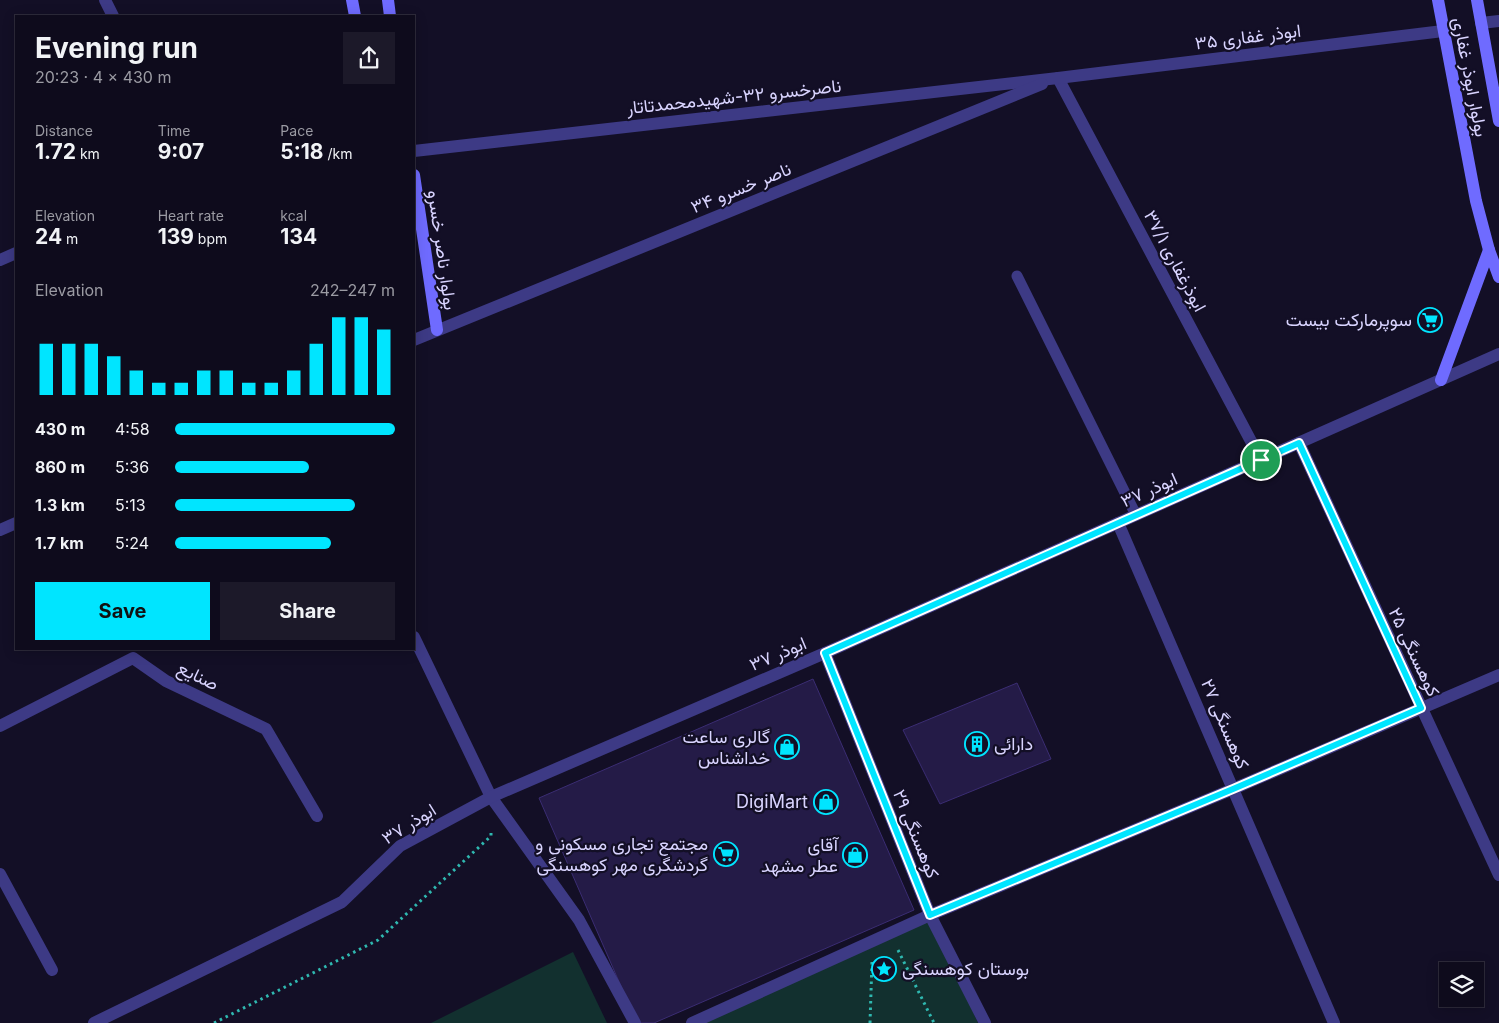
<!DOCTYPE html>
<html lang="en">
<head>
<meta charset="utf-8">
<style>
  :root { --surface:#0e0b1c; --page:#1c1929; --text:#f1f3f6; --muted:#9b9ba3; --line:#2e2b3b; --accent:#00e5ff }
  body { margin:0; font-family:Inter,Vazirmatn,sans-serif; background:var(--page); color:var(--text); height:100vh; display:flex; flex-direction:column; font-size:19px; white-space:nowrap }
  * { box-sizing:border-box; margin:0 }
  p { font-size:16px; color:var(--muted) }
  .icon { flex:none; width:28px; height:28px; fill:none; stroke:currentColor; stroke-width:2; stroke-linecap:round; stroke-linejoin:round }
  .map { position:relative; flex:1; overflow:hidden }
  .side { position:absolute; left:15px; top:15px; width:400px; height:635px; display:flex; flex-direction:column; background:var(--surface); border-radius:0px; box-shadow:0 2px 12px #0003,0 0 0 1px var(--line) }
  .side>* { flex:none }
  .tools { position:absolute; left:1439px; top:962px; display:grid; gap:10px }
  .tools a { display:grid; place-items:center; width:45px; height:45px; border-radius:0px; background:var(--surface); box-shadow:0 2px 12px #0003,0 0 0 1px var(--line); font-size:25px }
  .pin { position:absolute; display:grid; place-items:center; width:42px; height:42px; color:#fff; margin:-21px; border:2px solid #fff; border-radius:50%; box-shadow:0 1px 5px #0007 }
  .round { display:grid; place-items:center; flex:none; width:52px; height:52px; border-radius:0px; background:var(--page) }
  .headline { display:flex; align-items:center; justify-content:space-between; height:85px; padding:0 20px }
  h1 { font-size:28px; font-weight:700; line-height:38px }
  .stats { display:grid; grid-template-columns:repeat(3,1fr); gap:8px; height:85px; padding:5px 20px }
  .stats div { display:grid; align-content:center }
  .stats b { font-size:21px; font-weight:700 }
  .stats small { font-size:14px; font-weight:400 }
  .stats p { font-size:14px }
  .chart { height:140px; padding:10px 20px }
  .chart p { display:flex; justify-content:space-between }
  .chart svg { width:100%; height:90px; margin-top:5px; stroke:var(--accent); stroke-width:6 }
  .action { display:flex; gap:10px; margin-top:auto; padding:10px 20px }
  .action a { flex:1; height:58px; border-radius:0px; background:var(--accent); color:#111; font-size:20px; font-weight:700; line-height:58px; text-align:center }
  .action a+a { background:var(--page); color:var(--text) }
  ul { padding:0 20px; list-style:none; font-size:16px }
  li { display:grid; grid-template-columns:80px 60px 1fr; align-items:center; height:38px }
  li i { height:12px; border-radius:6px; background:var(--accent) }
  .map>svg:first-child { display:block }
  .green { fill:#12302f }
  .building { fill:#241b47; stroke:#3b2d73 }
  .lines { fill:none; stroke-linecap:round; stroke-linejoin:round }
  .path { stroke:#2fb8b0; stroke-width:3; stroke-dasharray:2.5 4; stroke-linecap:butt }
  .lane { stroke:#3d3a85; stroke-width:11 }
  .street { stroke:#3d3a85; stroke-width:12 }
  .secondary { stroke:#6f6bff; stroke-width:12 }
  .route-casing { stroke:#fff; stroke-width:10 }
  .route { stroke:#00e5ff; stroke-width:6 }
  .labels { text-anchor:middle; stroke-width:4.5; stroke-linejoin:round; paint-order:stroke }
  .street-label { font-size:18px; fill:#d9d4ff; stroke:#130f26 }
  .poi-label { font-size:18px; fill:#d9d4ff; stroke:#130f26; text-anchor:end }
</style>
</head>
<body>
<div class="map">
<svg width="1499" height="1023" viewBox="0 0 1499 1023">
  <rect width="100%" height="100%" fill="#130f26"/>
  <g class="green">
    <polygon points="930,915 978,1023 700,1023"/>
    <polygon points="573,952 607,1023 431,1023"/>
  </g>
  <g class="building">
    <polygon points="813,679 914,910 654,1023 637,1023 539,798"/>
    <polygon points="1017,683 1051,759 940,804 903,730"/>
  </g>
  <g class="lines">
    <g class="path">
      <polyline points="898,950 934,1023"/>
      <polyline points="214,1023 378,940 491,836 491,832"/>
      <polyline points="870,1023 872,961"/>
    </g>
    <polyline class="lane" points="1017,276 1136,515"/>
    <g class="street">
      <polyline points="105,0 113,16"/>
      <polyline points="1481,23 1499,21"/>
      <polyline points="1058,78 1261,460"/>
      <polyline points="414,151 1058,78 1443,31"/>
      <polyline points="0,260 16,253"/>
      <polyline points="414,340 1042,84"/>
      <polyline points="1299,443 1499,875"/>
      <polyline points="1118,523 1334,1023"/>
      <polyline points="0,530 16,523"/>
      <polyline points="414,637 491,797 579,920 635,1023"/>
      <polyline points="825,653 930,915 985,1023"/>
      <polyline points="0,726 133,658 166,681 266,729 317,816"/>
      <polyline points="0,874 52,970"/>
      <polyline points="94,1023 342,902 400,846 491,797 825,653 1499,354"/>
      <polyline points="692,1023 930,915 1233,789 1499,675"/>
    </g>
    <g class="secondary">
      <polyline points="352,0 355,16"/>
      <polyline points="388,0 390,16"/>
      <polyline points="1438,0 1476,201 1489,250 1499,277"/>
      <polyline points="1477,0 1499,121"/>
      <polyline points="414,175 437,330"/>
      <polyline points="1441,380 1489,250"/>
    </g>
  </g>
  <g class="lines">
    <defs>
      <polygon id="route" points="1299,443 1421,708 1233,789 930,915 825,653"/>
    </defs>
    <use href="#route" class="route-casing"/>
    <use href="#route" class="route"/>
  </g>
  <defs>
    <symbol id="supermarket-ring" viewBox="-11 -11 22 22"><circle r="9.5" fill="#130f26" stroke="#00e5ff" stroke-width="1.5"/><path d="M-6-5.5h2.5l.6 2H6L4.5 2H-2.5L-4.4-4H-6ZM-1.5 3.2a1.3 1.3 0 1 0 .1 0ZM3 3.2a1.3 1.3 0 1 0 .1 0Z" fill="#00e5ff"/></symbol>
    <symbol id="building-ring" viewBox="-11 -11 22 22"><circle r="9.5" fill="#130f26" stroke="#00e5ff" stroke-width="1.5"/><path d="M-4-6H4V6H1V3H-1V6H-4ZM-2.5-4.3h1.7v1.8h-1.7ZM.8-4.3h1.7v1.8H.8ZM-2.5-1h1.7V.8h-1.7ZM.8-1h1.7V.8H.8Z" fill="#00e5ff"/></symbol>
    <symbol id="shop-ring" viewBox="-11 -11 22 22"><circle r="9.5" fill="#130f26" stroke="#00e5ff" stroke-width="1.5"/><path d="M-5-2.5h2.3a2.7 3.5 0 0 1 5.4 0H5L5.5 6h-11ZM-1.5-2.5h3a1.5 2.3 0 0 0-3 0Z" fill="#00e5ff"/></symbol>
    <symbol id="sight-ring" viewBox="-11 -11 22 22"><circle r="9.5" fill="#130f26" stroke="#00e5ff" stroke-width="1.5"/><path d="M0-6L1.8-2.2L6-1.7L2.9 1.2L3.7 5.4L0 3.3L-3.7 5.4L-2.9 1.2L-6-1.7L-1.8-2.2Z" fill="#00e5ff"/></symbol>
  </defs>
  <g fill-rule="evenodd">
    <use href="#supermarket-ring" x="1416" y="306" width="28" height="28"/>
    <use href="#building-ring" x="963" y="730" width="28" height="28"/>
    <use href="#shop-ring" x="773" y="733" width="28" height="28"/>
    <use href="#shop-ring" x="812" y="788" width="28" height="28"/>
    <use href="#supermarket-ring" x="712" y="840" width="28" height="28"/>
    <use href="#shop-ring" x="841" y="841" width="28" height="28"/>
    <use href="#sight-ring" x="870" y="955" width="28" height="28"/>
  </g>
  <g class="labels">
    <g class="street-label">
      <text transform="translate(1248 37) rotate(-7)" y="6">ابوذر غفاری ۳۵</text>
      <text transform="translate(1470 77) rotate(79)" y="6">بولوار ابوذر غفاری</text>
      <text transform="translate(734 97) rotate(-6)" y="6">ناصرخسرو ۳۲-شهیدمحمدتاتار</text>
      <text transform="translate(741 188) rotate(-22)" y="6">ناصر خسرو ۳۴</text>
      <text transform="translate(442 250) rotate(82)" y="6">بولوار ناصر خسرو</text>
      <text transform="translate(1175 261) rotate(62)" y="6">ابوذرغفاری ۳۷/۱</text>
      <text transform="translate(1149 490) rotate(-24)" y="6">ابوذر ۳۷</text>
      <text transform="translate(1414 652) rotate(65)" y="6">کوهسنگی ۲۵</text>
      <text transform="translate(778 654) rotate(-23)" y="6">ابوذر ۳۷</text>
      <text transform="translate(198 676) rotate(26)" y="6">صنایع</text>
      <text transform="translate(1225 724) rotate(67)" y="6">کوهسنگی ۲۷</text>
      <text transform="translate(409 824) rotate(-32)" y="6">ابوذر ۳۷</text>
      <text transform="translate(916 834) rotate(68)" y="6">کوهسنگی ۲۹</text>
    </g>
    <g class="poi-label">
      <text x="1412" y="326">سوپرمارکت بیست</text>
      <text x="770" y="743">گالری ساعت<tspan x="770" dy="21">خداشناس</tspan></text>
      <text x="994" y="750" text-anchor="start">دارائی</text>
      <text x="808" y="808">DigiMart</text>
      <text x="708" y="850">مجتمع تجاری مسکونی و<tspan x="708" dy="21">گردشگری مهر کوهسنگی</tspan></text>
      <text x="838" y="851">آقای<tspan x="838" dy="21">عطر مشهد</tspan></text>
      <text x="902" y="975" text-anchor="start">بوستان کوهسنگی</text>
    </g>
  </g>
</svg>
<div class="tools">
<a><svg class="icon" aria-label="layers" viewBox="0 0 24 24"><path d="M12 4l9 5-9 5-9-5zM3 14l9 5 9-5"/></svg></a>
</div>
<div class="pin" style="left:1261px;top:460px;background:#1e9e55"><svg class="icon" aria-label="arrive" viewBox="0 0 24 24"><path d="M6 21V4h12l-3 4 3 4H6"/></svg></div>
<section class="side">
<div class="headline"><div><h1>Evening run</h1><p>20:23 · 4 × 430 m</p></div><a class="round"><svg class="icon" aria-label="share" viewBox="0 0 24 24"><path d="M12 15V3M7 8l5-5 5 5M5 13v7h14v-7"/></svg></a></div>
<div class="stats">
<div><p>Distance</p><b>1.72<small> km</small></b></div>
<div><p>Time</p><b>9:07</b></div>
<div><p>Pace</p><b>5:18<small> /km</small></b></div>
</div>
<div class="stats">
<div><p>Elevation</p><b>24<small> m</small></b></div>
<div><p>Heart rate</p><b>139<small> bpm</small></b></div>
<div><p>kcal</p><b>134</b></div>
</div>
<div class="chart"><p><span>Elevation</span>242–247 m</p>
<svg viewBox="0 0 160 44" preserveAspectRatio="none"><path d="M5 44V19M15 44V19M25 44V19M35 44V25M45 44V32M55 44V38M65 44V38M75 44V32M85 44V32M95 44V38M105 44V38M115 44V32M125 44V19M135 44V6M145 44V6M155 44V12"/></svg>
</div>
<ul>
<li><b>430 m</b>4:58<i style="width:100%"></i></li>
<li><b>860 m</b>5:36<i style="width:61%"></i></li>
<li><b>1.3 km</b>5:13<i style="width:82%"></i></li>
<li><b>1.7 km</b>5:24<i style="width:71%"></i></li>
</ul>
<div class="action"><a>Save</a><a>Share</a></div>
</section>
</div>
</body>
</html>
